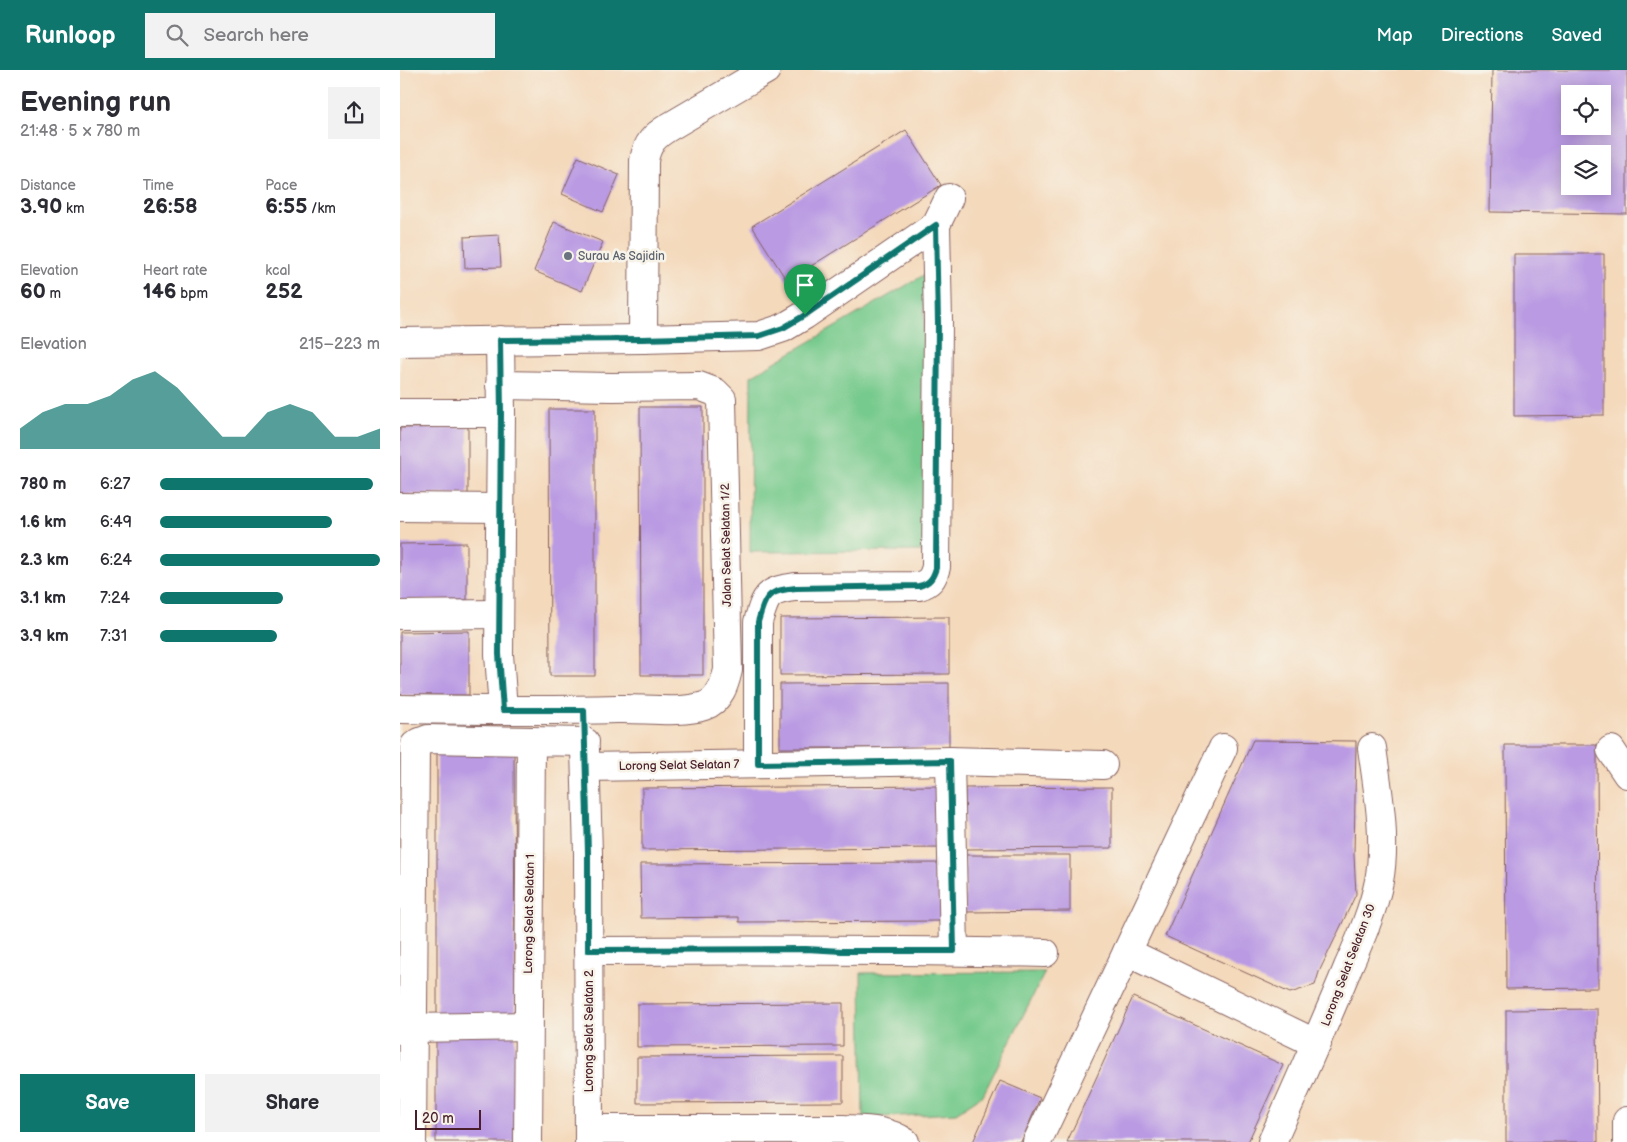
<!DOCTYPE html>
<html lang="en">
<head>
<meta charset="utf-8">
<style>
  :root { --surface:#fff; --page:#f2f2f3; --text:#2b2b33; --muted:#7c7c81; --accent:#0f766e }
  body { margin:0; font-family:"Balsamiq Sans",sans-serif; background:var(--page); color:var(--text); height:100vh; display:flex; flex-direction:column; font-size:19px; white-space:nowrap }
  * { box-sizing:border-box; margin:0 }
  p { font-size:16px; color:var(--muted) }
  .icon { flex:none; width:28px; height:28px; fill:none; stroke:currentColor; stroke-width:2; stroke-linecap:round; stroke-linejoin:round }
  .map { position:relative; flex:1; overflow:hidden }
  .side { display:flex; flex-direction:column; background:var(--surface); width:400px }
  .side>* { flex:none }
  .buttons { position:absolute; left:1161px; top:15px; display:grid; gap:10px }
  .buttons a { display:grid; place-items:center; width:50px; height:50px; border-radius:0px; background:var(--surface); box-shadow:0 2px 12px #0003; font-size:25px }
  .scale { position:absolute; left:15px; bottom:12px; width:66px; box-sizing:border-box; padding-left:5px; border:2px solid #4a1f2b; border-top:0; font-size:14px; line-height:18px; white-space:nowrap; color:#4a1f2b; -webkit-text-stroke:4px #f7f3e8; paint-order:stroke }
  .pin { position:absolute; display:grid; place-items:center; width:42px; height:42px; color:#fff; margin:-51px -21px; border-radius:50% 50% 50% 0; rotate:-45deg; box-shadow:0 0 5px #0007 }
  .pin .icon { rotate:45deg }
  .round { display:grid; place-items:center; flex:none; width:52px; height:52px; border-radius:0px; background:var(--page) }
  .headline { display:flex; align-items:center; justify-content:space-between; height:85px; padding:0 20px }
  h1 { font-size:28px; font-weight:700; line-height:38px }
  .figures { display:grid; grid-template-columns:repeat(3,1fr); gap:8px; height:85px; padding:5px 20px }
  .figures div { display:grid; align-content:center }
  .figures b { font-size:21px; font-weight:700 }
  .figures small { font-size:14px; font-weight:400 }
  .figures p { font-size:14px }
  .chart { height:140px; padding:10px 20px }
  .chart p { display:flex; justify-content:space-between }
  .chart svg { width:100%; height:90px; margin-top:5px; fill:var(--accent); opacity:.7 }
  .button { display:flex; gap:10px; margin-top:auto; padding:10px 20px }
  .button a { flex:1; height:58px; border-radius:0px; background:var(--accent); color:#fff; font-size:20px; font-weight:700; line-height:58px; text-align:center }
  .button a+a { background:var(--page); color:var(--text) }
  ul { padding:0 20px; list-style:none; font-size:16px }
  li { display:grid; grid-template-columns:80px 60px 1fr; align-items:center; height:38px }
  li i { height:12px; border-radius:6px; background:var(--accent) }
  header { display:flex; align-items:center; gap:30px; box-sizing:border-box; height:70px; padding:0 25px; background:var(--accent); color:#fff }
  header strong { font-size:24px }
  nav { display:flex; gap:28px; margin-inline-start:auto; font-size:18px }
  .search { width:350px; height:45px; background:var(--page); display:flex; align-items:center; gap:12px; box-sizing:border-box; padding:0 18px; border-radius:0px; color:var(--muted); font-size:19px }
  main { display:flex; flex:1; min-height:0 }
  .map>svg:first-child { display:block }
  .green { fill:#77ca8d; stroke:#60745c }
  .building { fill:#b99ae3; fill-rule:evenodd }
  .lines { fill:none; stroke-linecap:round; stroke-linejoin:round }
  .minor-casing { stroke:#86605d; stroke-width:30 }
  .minor { stroke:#fff; stroke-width:28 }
  .route-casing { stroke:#fff; stroke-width:10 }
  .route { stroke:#0f766e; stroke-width:6 }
  .worship-dot { fill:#6b7280; stroke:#f7f3e8; stroke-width:2 }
  .labels { text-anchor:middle; stroke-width:5; stroke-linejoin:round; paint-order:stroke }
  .worship-label { font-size:12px; fill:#5b616d; stroke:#f7f3e8; text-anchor:start }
  .street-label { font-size:12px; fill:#4a1f2b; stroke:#f7f3e8 }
</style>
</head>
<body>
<header>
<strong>Runloop</strong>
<div class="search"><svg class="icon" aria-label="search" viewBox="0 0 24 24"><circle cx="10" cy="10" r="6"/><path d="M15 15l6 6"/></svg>Search here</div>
<nav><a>Map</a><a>Directions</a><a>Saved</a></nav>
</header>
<main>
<section class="side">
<div class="headline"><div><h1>Evening run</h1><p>21:48 · 5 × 780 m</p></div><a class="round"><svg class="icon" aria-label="share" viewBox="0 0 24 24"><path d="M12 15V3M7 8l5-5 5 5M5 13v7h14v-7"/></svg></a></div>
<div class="figures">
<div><p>Distance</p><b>3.90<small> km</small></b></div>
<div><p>Time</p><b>26:58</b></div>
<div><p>Pace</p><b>6:55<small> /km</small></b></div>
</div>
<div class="figures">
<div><p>Elevation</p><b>60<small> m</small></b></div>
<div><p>Heart rate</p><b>146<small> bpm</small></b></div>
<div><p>kcal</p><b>252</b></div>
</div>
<div class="chart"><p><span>Elevation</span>215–223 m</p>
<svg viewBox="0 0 160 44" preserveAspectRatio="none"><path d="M0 44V34L10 26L20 22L30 22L40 18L50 10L60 6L70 14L80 26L90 38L100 38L110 26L120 22L130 26L140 38L150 38L160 34V44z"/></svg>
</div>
<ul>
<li><b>780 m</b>6:27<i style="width:97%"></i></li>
<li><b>1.6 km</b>6:49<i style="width:78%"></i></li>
<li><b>2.3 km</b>6:24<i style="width:100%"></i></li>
<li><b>3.1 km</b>7:24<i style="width:56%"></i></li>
<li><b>3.9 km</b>7:31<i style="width:53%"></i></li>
</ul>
<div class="button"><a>Save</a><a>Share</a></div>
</section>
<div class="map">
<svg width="1227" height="1072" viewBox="0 0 1227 1072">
  <rect width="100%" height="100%" fill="#f7f3e8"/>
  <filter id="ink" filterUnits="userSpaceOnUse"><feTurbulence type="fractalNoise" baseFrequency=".02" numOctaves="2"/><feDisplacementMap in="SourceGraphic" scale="10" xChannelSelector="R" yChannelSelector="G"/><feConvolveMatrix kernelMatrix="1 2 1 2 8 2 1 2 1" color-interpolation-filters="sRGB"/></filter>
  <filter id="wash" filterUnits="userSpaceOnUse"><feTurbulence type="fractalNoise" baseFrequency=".0096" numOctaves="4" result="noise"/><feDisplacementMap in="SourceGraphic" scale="20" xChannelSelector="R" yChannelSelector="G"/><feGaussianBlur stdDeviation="1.12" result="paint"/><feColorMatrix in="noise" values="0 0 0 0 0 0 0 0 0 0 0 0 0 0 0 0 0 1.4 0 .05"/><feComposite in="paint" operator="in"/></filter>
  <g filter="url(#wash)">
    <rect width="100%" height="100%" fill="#f4d9bb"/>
    <g class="green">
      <polygon points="524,205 525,481 350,482 351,306"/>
      <polygon points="645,902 583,1025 556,1043 463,1048 461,903"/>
    </g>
    <g id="blocks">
      <g class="building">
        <path d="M 1092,0 L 1227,0 L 1227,144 L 1090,142 ZM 1170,24 L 1202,24 L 1202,56 L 1170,56 ZM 1170,84 L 1202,84 L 1202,116 L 1170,116 Z"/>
        <polygon points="506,60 541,115 387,211 352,156"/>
        <polygon points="178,87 219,105 203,142 162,124"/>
        <polygon points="154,152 203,172 182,221 134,201"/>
        <polygon points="99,165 101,197 65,198 64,167"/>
        <polygon points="1114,184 1204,184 1204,345 1114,346"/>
        <polygon points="240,337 303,337 303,605 241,605"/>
        <polygon points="149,339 195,339 195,606 150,606"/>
        <polygon points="68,357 68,424 0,425 0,358"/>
        <polygon points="67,473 67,530 0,531 0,474"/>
        <polygon points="549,547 549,604 380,605 380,548"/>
        <polygon points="69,561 69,625 0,625 0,562"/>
        <polygon points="549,613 549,678 380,678 380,614"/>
        <polygon points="853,670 956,671 954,785 956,824 919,902 915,915 890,923 765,866"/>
        <polygon points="1105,675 1197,675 1198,918 1106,919"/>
        <polygon points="37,676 114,676 115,946 37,947"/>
        <polygon points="544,716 544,778 242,780 242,718"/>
        <polygon points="712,717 712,778 565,779 565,718"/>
        <polygon points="565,785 670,785 670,841 565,842"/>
        <polygon points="545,793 545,851 339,852 339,847 241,848 240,794"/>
        <polygon points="733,927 883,995 848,1072 667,1072"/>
        <polygon points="443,933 443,976 237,977 237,934"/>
        <polygon points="1197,939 1198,1072 1106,1072 1106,940"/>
        <rect x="36" y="964" width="79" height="108"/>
        <polygon points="443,986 443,1032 237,1033 237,987"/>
        <polygon points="600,1011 640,1028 621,1072 573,1072"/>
      </g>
    </g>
  </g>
  <g filter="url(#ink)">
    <use href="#blocks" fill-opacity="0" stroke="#86605d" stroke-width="1"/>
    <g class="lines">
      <defs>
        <g id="minor">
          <path d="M 243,269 L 244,91 C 247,73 254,66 269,57 L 366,0"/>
          <polyline points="100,270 101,343 99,584 103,640"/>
          <polyline points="0,272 243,269 359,266 383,258 405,245 536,155 549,128"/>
          <polyline points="0,343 101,343"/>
          <polyline points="0,437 99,438"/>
          <polyline points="0,545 99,544"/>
          <path d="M 0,639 C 72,640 145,641 217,639 C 243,638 280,644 304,636 C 320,631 325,613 328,600 L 322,329 L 315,322 L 299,316 L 212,317 L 100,315"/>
          <polyline points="823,678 727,882 917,974"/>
          <polyline points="185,679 188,783 189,1072"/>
          <polyline points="1211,680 1227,704"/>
          <polyline points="550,691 554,881"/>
          <path d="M 358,694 L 358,552 C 366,525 367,521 395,517 L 519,516 C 530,513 533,508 536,497 L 538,252 L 536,155"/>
          <polyline points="186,697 550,691 703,695"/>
          <path d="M 188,881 C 340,880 492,880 645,883"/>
          <polyline points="0,960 12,958 128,956"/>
          <path d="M 189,1059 L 443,1059 C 464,1060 487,1059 505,1072"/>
          <polyline points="12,1072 15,675 20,672 28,669 131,671"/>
          <polyline points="128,1072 131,671 185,672"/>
          <polyline points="637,1072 727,882"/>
          <path d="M 872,1072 C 898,1014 924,956 948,897 C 960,870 973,841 979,811 C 987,769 978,721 972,678"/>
          <polyline points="1227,1072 1227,1051"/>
        </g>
      </defs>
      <use href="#minor" class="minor-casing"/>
      <use href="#minor" class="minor"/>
    </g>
  </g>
  <g class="lines" filter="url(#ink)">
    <defs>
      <path id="route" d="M 536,155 L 538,252 L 536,498 C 533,508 530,513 519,516 L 396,518 C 367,521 366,525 358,552 L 358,694 L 550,691 L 554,881 L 442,881 L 406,879 L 188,880 L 188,783 L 184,640 L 103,640 L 99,584 L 101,344 L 100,270 L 242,269 L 359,266 L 383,258 L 405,245 Z"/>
    </defs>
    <use href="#route" class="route-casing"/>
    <use href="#route" class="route"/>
  </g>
  <circle class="worship-dot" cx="168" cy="186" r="5"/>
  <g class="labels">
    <g class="worship-label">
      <text x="178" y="190">Surau As Sajidin</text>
    </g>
    <g class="street-label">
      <text transform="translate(326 475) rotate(-91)" y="4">Jalan Selat Selatan 1/2</text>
      <text transform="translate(279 695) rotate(-1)" y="4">Lorong Selat Selatan 7</text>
      <text transform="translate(129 844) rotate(-89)" y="4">Lorong Selat Selatan 1</text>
      <text transform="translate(948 895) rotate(-69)" y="4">Lorong Selat Selatan 30</text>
      <text transform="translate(189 961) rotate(-90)" y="4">Lorong Selat Selatan 2</text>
    </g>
  </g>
</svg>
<div class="buttons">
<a><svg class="icon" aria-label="locate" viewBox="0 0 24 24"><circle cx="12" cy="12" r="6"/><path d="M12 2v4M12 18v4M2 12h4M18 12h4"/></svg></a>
<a><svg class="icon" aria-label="layers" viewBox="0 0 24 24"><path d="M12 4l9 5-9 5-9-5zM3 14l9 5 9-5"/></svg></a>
</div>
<div class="scale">20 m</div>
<div class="pin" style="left:405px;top:245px;background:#1e9e55"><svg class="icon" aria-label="arrive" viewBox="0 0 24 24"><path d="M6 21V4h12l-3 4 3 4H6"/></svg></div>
</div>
</main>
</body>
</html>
